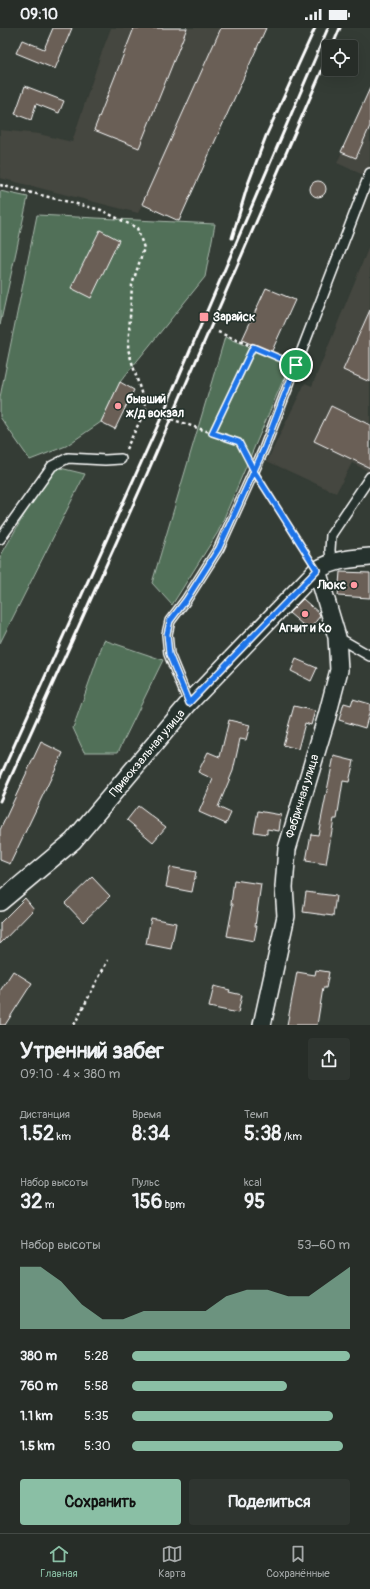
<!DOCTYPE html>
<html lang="ru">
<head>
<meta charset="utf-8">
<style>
  :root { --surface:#272d28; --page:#2f3530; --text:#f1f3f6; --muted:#a4a8a8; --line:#434945; --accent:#8abfa5 }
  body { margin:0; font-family:Pangolin,sans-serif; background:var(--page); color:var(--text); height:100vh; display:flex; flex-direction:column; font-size:15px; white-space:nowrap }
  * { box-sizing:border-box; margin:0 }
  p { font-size:13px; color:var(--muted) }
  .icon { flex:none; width:22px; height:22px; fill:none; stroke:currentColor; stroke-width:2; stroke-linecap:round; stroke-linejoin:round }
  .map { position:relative; height:997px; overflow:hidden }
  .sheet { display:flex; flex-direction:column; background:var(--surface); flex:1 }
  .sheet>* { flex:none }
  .tools { position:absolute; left:322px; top:12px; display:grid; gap:8px }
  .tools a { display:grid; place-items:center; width:36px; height:36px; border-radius:4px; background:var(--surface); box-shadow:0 4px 16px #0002,0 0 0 1px var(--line); font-size:20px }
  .pin { position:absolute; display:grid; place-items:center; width:34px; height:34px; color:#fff; margin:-17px; border:2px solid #fff; border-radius:50%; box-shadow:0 1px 4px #0007 }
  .round { display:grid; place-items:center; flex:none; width:42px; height:42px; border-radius:4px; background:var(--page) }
  .head { display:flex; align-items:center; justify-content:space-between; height:68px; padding:0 20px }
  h1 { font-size:22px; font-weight:700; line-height:30px }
  .figures { display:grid; grid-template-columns:repeat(3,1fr); gap:6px; height:68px; padding:4px 20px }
  .figures div { display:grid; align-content:center }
  .figures b { font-size:20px; font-weight:700 }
  .figures small { font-size:11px; font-weight:400 }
  .figures p { font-size:11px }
  .chart { height:112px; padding:8px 20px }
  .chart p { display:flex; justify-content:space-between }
  .chart svg { width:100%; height:72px; margin-top:4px; fill:var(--accent); opacity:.7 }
  .action { display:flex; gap:8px; margin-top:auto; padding:8px 20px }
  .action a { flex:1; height:46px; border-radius:4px; background:var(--accent); color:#111; font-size:16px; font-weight:700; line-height:46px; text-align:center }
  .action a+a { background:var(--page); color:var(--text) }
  ul { padding:0 20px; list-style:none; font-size:13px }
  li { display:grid; grid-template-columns:64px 48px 1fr; align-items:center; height:30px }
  li i { height:10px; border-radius:5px; background:var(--accent) }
  .status { display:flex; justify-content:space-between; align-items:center; height:28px; padding:0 20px; background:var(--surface); direction:ltr }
  .status svg { height:11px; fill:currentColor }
  .tabs { display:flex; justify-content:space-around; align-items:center; height:56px; border-top:1px solid var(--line); background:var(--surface); font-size:11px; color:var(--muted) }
  .tabs a { display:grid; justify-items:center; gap:2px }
  .tabs .selected { color:var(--accent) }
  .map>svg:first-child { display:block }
  .built { fill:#44463f }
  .green { fill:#517058; stroke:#a8b8ac }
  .building { fill:#6a5f56; stroke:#fff }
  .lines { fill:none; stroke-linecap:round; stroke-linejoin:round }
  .lane-casing { stroke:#fff; stroke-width:12 }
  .street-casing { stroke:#fff; stroke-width:20 }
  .path { stroke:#fff; stroke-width:2.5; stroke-dasharray:3 3; stroke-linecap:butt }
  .lane { stroke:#26332d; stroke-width:9 }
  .street { stroke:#26332d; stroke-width:17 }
  .rail { stroke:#fff; stroke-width:3 }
  .route-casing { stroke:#fff; stroke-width:8 }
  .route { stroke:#1a73e8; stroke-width:5 }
  .poi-dot { fill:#ff9aa2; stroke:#26332d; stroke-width:1.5 }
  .labels { text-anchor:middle; stroke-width:3.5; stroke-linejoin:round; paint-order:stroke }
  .poi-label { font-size:12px; font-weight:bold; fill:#fff; stroke:#26332d; text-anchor:start }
  .street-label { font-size:12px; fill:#fff; stroke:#26332d }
</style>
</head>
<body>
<div class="status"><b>09:10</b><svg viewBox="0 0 49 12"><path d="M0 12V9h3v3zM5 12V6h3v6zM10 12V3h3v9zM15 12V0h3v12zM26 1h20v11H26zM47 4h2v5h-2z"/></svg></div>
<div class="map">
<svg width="370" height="997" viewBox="0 0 370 997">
  <rect width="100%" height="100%" fill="#343c35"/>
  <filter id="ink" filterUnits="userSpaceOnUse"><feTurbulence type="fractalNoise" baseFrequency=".025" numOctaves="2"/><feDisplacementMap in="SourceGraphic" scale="8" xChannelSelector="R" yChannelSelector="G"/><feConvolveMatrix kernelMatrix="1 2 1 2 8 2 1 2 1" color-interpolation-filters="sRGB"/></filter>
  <g filter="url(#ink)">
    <g class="built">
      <polygon points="111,0 266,0 179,193 142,177 138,185 0,150 0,102 39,106 72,114 100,29"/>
      <polygon points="370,60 370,150 337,135"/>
      <polygon points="370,216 370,444 352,435 336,465 267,433 305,355 312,358"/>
    </g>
    <g class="green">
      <polygon points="0,163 28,169 0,297"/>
      <polygon points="37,187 215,196 205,249 120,354 101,394 66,418 30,432 0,389 0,369"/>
      <polygon points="225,309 290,336 218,504 172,577 152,555"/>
      <polygon points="52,438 85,446 0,615 0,529"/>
      <polygon points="104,612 163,632 118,724 84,724 73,700"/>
    </g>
    <g class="building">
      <polygon points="53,0 72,0 55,41 16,25 22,12 44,21"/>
      <polygon points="134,0 187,0 139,120 94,102"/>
      <polygon points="221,0 266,0 179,193 142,176"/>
      <polygon points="25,58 64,73 59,85 36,76 31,92 15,86"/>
      <polygon points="370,60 370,98 356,130 341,124"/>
      <circle cx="318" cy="161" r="8"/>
      <polygon points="100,202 119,212 91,270 71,260"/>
      <polygon points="266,260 295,272 271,325 242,312"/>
      <polygon points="370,282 370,354 343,342"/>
      <polygon points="120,354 134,362 115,401 101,394"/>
      <polygon points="331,378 370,397 370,440 314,413"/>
      <polygon points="340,544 370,545 370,570 338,568"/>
      <polygon points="303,571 319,585 320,588 309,602 289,585"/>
      <polygon points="296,631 317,640 311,653 291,643"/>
      <polygon points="353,671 370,676 370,682 365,700 339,692 344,675 351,677"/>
      <polygon points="294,678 315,683 311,697 305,695 298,721 283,717"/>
      <polygon points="229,692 250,697 246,712 240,711 233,743 218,779 231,785 226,796 199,784 213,751 198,744 208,724 220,729"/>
      <polygon points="41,714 63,725 10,836 0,832 0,802"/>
      <polygon points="334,728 354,733 349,754 343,753 337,791 334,791 326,836 306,833 311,806 318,807"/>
      <polygon points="138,778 166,799 153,814 127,792"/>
      <polygon points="258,783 281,787 279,803 267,801 267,806 254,804"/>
      <polygon points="170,839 196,844 192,864 166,859"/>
      <polygon points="92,849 110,868 83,894 65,875"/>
      <polygon points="234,852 261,856 255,898 257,898 254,913 227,908 233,876 231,876"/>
      <polygon points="306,864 336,868 333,888 303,884"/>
      <polygon points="25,870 34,881 0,916 0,895"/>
      <polygon points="151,890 176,895 171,921 146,916"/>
      <polygon points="316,942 329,944 326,960 323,960 317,997 287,997 297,944 315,947"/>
      <polygon points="13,943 32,955 5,997 0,997 0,963"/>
      <polygon points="214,958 230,962 229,964 242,967 238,985 209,979"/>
    </g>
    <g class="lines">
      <defs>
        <g id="lane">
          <polyline points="0,511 52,438 68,430 105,432 121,431"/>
          <polyline points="331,534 330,522 331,507 370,449"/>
          <polyline points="337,609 370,628"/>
          <polyline points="189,675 169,626 167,606 170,593 186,572 219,520 264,421 370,145"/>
        </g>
        <g id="street">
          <path d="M 0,874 L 73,813 L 189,675 L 317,542 C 337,531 348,531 370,529"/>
          <polyline points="262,997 286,888 284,859 287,821 327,688 339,642 337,609 317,542"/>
        </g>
      </defs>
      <use href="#lane" class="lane-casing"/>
      <use href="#street" class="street-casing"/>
      <g class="path">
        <polyline points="0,157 101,182 137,200 144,220 132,257 128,321 146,381"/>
        <polyline points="218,304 286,333"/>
        <polyline points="212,405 254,317"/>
        <polyline points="126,421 146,381 162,388 239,414 247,429"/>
        <polyline points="261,455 309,530"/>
        <polyline points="74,997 108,932"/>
      </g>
      <use href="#lane" class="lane"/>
      <use href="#street" class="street"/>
      <g class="rail">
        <polyline points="332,19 340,0"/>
        <polyline points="232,210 248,156 266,108 315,0"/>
        <polyline points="0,749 162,388 328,0"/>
        <polyline points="0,773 143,455 329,26"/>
      </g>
    </g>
  </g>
  <g class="lines" filter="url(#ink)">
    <defs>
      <polyline id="route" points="296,337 253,319 212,405 239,414 254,443 317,542 189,675 169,626 167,606 170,593 186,572 219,520 264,421 296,337"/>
    </defs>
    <use href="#route" class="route-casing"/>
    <use href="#route" class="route"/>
  </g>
  <g class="poi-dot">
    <rect x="199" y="284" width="10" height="10" rx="2"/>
    <circle cx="118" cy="378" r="4"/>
    <circle cx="354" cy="557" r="4"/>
    <circle cx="305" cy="586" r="4"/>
  </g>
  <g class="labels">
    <g class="poi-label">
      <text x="213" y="293">Зарайск</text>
      <text x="126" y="375">бывший<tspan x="126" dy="14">ж/д вокзал</tspan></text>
      <text x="346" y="561" text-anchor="end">Люкс</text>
      <text x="305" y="604" text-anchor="middle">Агнит и Ко</text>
    </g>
    <g class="street-label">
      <text transform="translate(147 725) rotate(-50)" y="4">Привокзальная улица</text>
      <text transform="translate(302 768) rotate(-73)" y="4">Фабричная улица</text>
    </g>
  </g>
</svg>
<div class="tools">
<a><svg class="icon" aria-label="locate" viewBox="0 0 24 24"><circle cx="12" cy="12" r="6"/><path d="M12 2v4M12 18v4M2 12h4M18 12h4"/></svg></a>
</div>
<div class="pin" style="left:296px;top:337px;background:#1e9e55"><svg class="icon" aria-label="arrive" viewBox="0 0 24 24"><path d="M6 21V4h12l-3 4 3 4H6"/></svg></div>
</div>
<section class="sheet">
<div class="head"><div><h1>Утренний забег</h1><p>09:10 · 4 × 380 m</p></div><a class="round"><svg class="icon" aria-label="share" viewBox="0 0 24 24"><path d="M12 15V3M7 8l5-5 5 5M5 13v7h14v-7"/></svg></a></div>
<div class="figures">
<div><p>Дистанция</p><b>1.52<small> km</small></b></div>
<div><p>Время</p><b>8:34</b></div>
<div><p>Темп</p><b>5:38<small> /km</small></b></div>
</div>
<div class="figures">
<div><p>Набор высоты</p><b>32<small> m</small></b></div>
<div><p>Пульс</p><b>156<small> bpm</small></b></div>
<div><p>kcal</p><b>95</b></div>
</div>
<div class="chart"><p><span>Набор высоты</span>53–60 m</p>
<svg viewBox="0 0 160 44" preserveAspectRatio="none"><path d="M0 44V6L10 6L20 15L30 29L40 38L50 38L60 33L70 33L80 33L90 33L100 24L110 20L120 20L130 24L140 24L150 15L160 6V44z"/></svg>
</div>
<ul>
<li><b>380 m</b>5:28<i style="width:100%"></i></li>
<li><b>760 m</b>5:58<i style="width:71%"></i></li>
<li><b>1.1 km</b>5:35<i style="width:92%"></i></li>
<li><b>1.5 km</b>5:30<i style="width:97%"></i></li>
</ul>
<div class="action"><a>Сохранить</a><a>Поделиться</a></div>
</section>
<nav class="tabs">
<a class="selected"><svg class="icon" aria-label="home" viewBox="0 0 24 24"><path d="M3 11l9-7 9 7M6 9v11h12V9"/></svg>Главная</a>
<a><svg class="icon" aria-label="map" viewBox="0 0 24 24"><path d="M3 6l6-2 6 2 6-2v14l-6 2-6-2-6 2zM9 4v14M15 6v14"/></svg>Карта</a>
<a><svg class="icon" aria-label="saved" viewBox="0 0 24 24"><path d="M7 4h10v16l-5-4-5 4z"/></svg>Сохранённые</a>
</nav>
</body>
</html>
